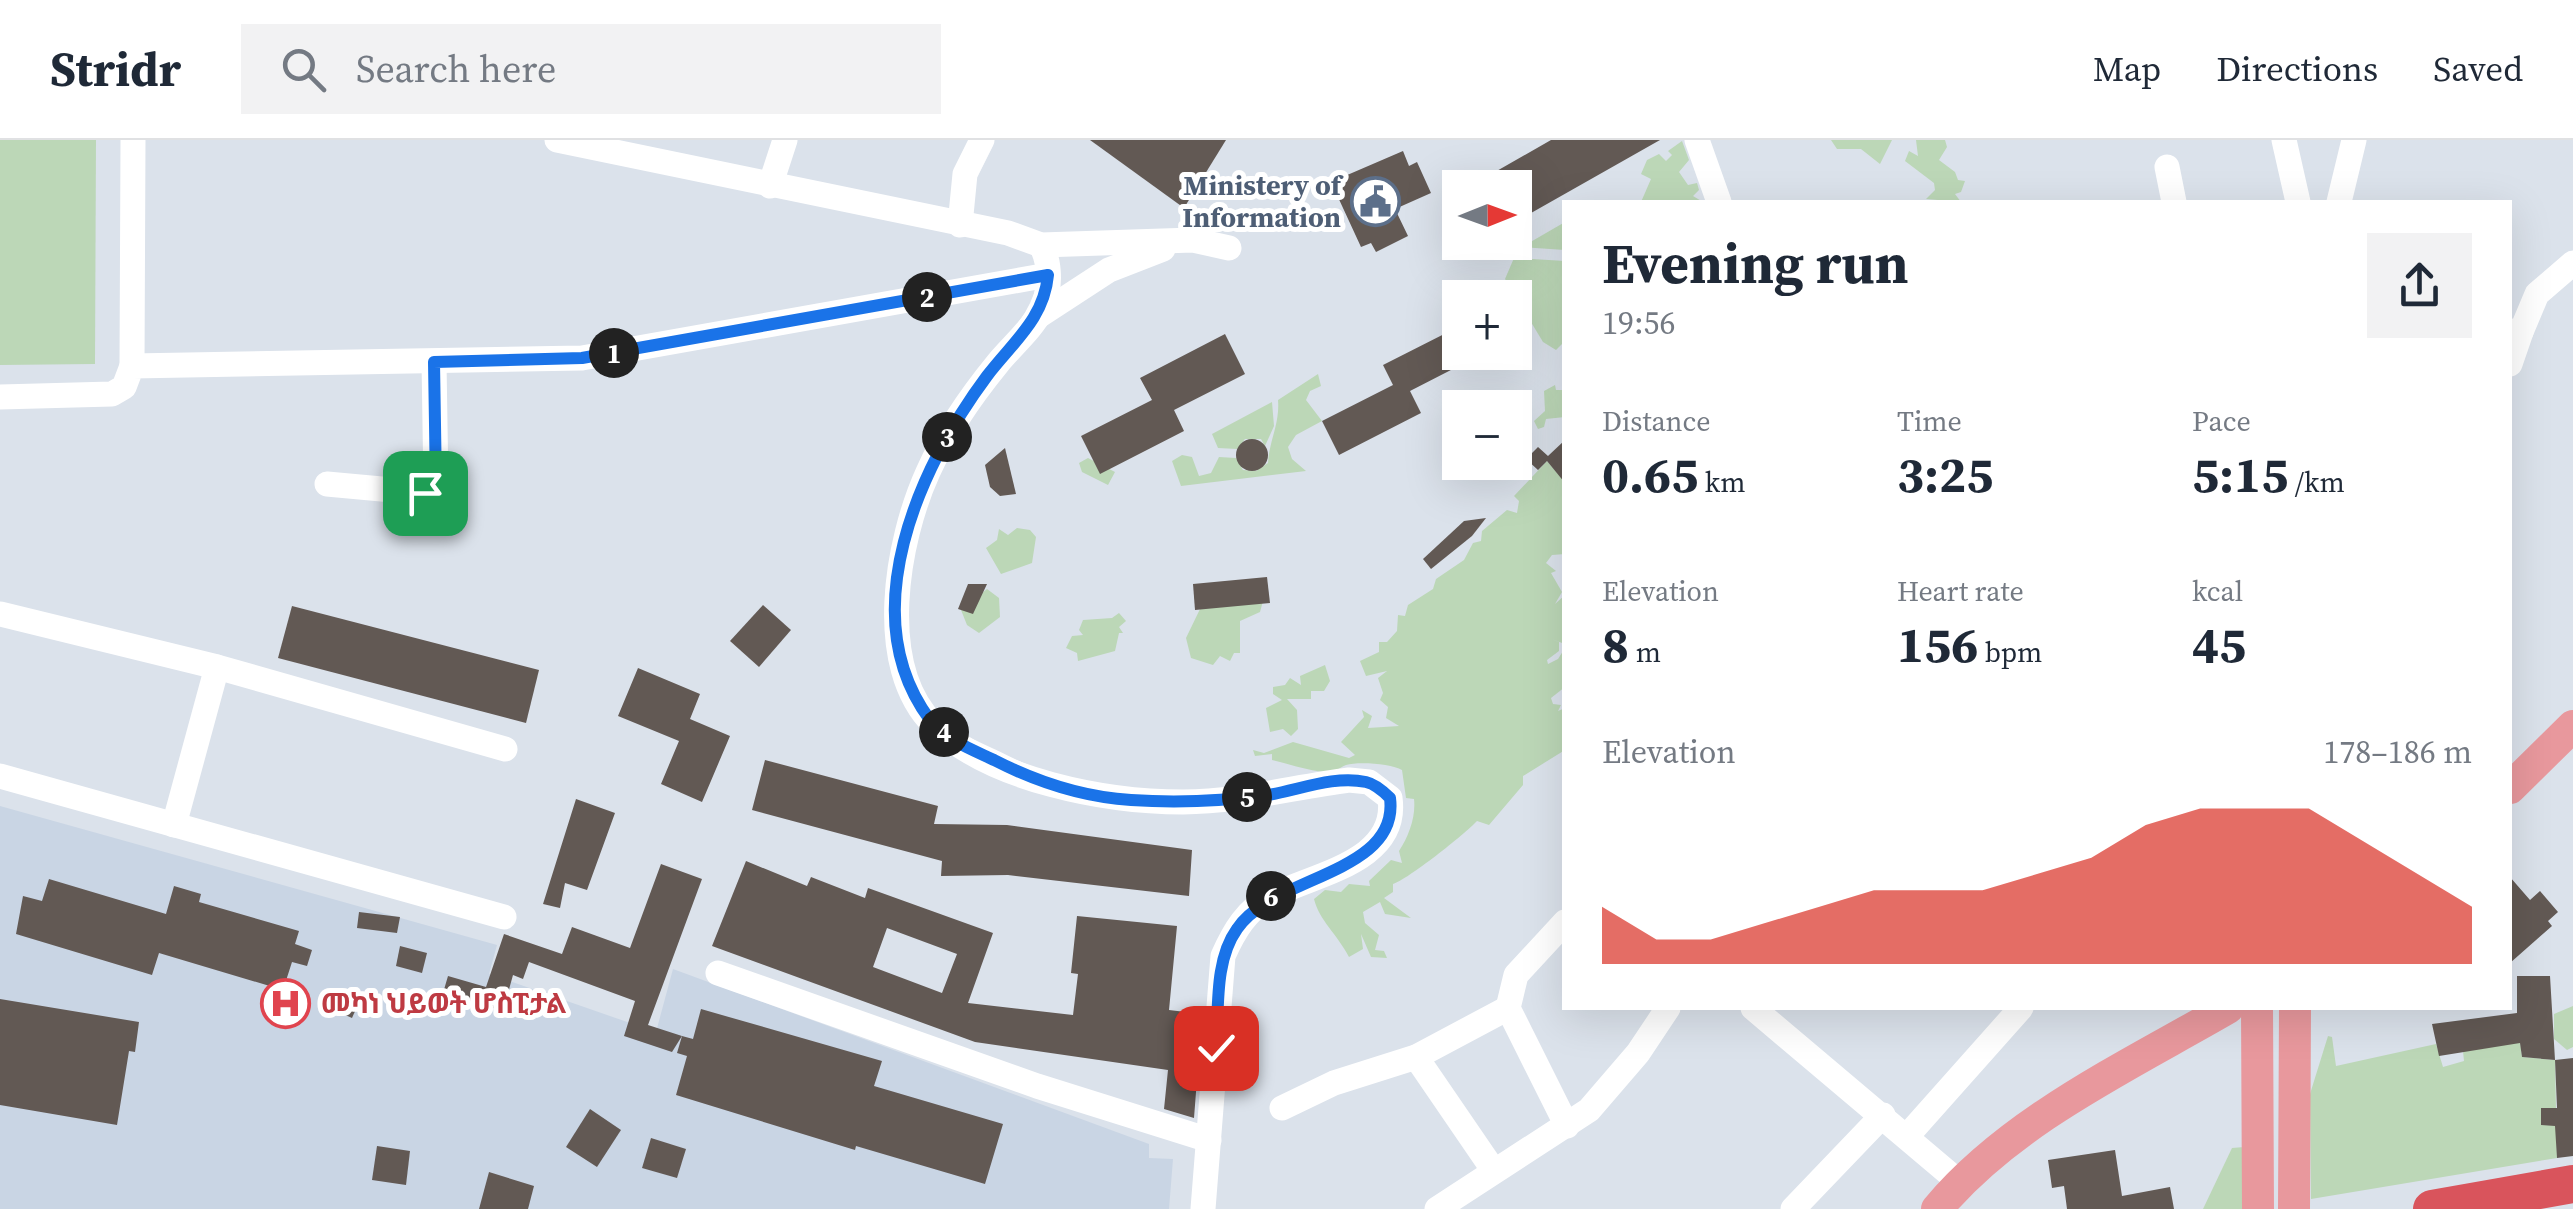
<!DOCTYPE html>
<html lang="en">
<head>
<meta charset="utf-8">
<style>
  :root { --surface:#fff; --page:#f2f2f3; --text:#1f2937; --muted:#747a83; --line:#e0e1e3; --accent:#d93025 }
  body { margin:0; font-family:"Source Serif 4","Noto Sans Ethiopic",serif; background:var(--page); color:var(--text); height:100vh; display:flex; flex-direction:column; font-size:38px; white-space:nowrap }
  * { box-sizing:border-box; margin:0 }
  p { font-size:32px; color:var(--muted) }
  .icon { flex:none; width:55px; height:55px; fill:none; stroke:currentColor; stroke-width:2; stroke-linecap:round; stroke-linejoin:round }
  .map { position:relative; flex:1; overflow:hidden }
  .drawer { position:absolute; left:1562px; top:60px; width:950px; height:810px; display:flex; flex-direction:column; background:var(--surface); border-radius:0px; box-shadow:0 10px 40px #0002 }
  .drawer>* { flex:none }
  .needle { width:65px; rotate:89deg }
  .controls { position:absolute; left:1442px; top:30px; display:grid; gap:20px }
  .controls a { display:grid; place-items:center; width:90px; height:90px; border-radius:0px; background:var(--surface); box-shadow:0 10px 40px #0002; font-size:50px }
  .pin { position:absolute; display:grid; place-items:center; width:85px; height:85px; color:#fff; margin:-42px; border-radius:20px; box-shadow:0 5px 15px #0006 }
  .km { position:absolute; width:50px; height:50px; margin:-25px; border-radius:50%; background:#222; color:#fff; font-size:28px; line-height:50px; text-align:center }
  .round { display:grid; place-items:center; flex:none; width:105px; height:105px; border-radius:0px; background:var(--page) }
  .head { display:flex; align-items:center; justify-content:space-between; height:170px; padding:0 40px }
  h1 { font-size:55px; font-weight:700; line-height:75px }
  .figures { display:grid; grid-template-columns:repeat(3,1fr); gap:15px; height:170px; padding:10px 40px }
  .figures div { display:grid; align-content:center }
  .figures b { font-size:50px; font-weight:700 }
  .figures small { font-size:28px; font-weight:400 }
  .figures p { font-size:28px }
  .chart { height:280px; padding:20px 40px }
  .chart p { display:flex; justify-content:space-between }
  .chart svg { width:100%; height:180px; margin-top:10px; fill:var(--accent); opacity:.7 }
  header { display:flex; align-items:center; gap:60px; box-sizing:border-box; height:140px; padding:0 50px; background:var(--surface); border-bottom:2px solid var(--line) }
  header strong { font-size:48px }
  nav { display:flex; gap:55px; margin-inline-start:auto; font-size:35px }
  .search { width:700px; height:90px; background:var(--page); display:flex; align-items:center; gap:25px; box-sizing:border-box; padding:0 35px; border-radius:0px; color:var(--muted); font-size:38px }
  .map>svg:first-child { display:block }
  .built { fill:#c9d5e4 }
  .green { fill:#bcd7b7 }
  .building { fill:#625954; fill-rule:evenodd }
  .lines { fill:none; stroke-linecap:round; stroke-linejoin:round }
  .minor { stroke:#fff; stroke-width:25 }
  .major { stroke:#e8989d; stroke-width:32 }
  .highway { stroke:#d9545c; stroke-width:38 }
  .route-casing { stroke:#fff; stroke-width:20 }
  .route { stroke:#1a73e8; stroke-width:12 }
  .labels { text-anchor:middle; stroke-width:10; stroke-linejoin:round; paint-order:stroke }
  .service-label { font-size:28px; font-weight:bold; fill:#4e5e75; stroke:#fff; text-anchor:end }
  .health-label { font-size:28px; font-weight:bold; fill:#be3a42; stroke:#fff; text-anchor:start }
</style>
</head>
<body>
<header>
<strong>Stridr</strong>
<div class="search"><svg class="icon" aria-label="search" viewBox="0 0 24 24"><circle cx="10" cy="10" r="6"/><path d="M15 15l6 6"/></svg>Search here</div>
<nav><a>Map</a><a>Directions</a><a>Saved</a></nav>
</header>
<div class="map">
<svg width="2573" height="1069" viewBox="0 0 2573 1069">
  <rect width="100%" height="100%" fill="#dbe2eb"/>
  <polygon class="built" points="0,666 497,805 489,834 656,892 673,829 1149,1004 1149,1018 1173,1019 1169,1069 0,1069"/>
  <g class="green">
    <polygon points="0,0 96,0 95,224 0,225"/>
    <polygon points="1831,0 1892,0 1880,24 1861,9 1837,9"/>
    <polygon points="1916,0 1945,0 1947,7 1939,20 1955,32 1958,40 1965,41 1961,52 1955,54 1961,62 1926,59 1935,50 1934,43 1905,21 1909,11 1918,16"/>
    <polygon points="1682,1 1689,20 1679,32 1688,45 1697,43 1699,50 1693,56 1703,62 1641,62 1651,39 1641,34 1647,20 1659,14 1666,21 1672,15 1668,11"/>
    <polygon points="1565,82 1565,110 1522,107"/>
    <polygon points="1514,118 1565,121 1565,201 1556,210 1543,202 1505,139"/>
    <path d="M 1318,234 L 1321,246 L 1310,251 L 1306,260 L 1322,281 L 1296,295 L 1288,307 L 1292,319 L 1306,331 L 1181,346 L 1172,321 L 1182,315 L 1192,317 L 1199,336 L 1211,333 L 1219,317 L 1236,318 L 1243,330 L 1256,331 L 1268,323 C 1269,301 1280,284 1278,260 Z"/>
    <polygon points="1555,245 1556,250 1565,250 1565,277 1546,279 1544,287 1538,289 1534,281 1545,271 1544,251"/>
    <polygon points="1272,262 1274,286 1265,306 1261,299 1245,299 1237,309 1218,308 1212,294"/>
    <polygon points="1088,318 1115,332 1108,345 1082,332 1079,323"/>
    <path d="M 1547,321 L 1558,334 L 1565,334 L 1565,414 L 1552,415 L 1546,423 L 1556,431 L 1551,433 L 1562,452 L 1555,464 L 1565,455 L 1565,504 L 1551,499 L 1559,502 L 1559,511 L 1547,520 L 1548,524 L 1558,519 L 1565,508 L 1565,547 L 1551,558 L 1553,564 L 1561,565 L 1558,571 L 1565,568 L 1565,610 L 1523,636 L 1523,645 L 1489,685 L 1477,681 C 1465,694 1407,740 1393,744 L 1393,752 L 1384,758 L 1411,778 L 1385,774 L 1380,762 L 1363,772 L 1365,783 L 1379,795 L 1375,810 L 1384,811 L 1387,818 L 1371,817 L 1361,794 L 1363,809 L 1349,817 C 1337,794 1319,780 1314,759 L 1325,750 L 1341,752 L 1349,744 L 1370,746 L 1369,741 L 1391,720 L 1402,723 L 1399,711 C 1409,696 1416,676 1414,659 L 1406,658 L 1402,630 C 1392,624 1359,621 1346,625 C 1339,628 1334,633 1324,632 C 1305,630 1290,624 1272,620 L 1272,614 L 1255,616 L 1253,610 L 1264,613 L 1293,602 L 1349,618 L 1355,615 L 1341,602 L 1364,577 L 1362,570 L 1372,576 L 1368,588 L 1399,586 L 1386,578 L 1388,567 L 1380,560 L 1383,553 L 1378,538 L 1387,531 L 1366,536 L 1360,521 L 1379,512 L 1379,502 L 1387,502 L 1397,491 L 1398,475 L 1405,476 L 1408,465 L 1433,449 L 1436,439 L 1464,420 L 1473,403 L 1481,401 L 1482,391 L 1507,370 L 1517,373 L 1519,361 L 1514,356 Z"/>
    <polygon points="1017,388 1030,390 1036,397 1032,423 1001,434 986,408 997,400 999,389 1008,395"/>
    <polygon points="987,449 999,458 1000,477 979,493 967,485 961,470"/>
    <polygon points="1263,461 1260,472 1240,481 1240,513 1234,513 1230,521 1220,516 1213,525 1191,518 1186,498 1201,467"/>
    <polygon points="1119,473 1126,481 1119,487 1123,493 1119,493 1115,511 1078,521 1077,513 1066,508 1072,496 1083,495 1079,490 1083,480 1112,478"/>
    <polygon points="1325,525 1330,541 1324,551 1311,551 1311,559 1287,559 1297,570 1298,589 1291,596 1283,589 1270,592 1266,568 1282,560 1273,554 1273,547 1285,545 1290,538 1301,545 1300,536"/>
    <polygon points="2573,866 2573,907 2567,910 2554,899 2554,874"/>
    <polygon points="2328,896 2332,897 2336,926 2436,904 2443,927 2464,921 2463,911 2520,899 2522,917 2555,920 2557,1018 2311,1059 2310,954"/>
    <polygon points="2244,1007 2247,1069 2203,1069 2232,1008"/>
  </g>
  <g class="building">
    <polygon points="1090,0 1226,0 1184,68"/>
    <polygon points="1551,0 1660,0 1515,82 1515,48 1467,48"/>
    <polygon points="1403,11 1409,26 1417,22 1431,53 1395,69 1408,96 1376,112 1371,103 1361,107 1331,42"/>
    <polygon points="1460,186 1460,212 1486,212 1410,251 1421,273 1339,315 1322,281 1393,245 1383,225"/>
    <polygon points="1225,194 1245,234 1174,270 1184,291 1100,334 1081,296 1152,260 1140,238"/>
    <circle cx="1252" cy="315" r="16"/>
    <polygon points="1565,300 1565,343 1547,321 1538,330 1526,319 1538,307 1548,316"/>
    <polygon points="1005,308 1016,354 1000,356 990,347 985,325"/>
    <polygon points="1486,378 1472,396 1431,429 1423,419 1464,381"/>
    <polygon points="1267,437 1270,463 1195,470 1193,444"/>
    <polygon points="968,444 987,444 973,474 958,469"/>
    <polygon points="763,465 791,490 759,527 730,501"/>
    <polygon points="292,466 539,530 526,583 278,518"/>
    <polygon points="638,528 700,554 690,579 730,596 702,662 661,644 679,601 618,576"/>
    <polygon points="765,620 938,666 934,684 1007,685 1192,710 1189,756 1008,735 941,736 942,721 752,670"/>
    <polygon points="576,659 615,673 587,750 565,743 560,768 543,764"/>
    <path d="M 746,721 L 807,746 L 811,737 L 865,758 L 868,748 L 993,793 L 968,863 L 1073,875 L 1078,834 L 1071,833 L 1077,776 L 1177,786 L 1169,870 L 1202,874 L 1194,978 L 1164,969 L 1168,930 L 975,902 L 712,806 ZM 887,788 L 957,814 L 942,853 L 873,827 Z"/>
    <polygon points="661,724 702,739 648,885 682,896 672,912 624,896 635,861 529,822 523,839 513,835 503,871 443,853 448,836 486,847 504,794 562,814 572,787 630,808"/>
    <polygon points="2510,737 2530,760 2540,751 2558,772 2548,781 2552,786 2510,823"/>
    <polygon points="49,739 166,774 174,746 201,754 199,762 299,791 295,804 312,810 307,826 292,822 283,850 159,813 152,835 16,794 23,756 42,761"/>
    <polygon points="359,772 400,777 397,793 357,788"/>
    <polygon points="400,806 427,813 422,833 396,826"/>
    <polygon points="2517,836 2550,836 2555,920 2522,917 2520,903 2439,916 2432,884 2517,873"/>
    <polygon points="341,852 360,860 352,878 334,870"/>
    <polygon points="0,859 139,882 135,912 129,911 117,985 0,965"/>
    <polygon points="701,869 882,921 874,946 1003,984 985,1044 856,1006 855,1010 676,955 687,916 677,913 682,896 693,899"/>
    <polygon points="2573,918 2573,1016 2557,1018 2555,986 2541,985 2541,968 2557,968 2555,920"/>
    <polygon points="590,969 621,990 597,1027 566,1007"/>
    <polygon points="651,998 686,1009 677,1038 642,1028"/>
    <polygon points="377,1006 410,1011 406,1045 372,1040"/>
    <polygon points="2115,1010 2122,1056 2170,1047 2174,1069 2067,1069 2064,1046 2052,1048 2048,1020"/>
    <polygon points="489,1032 534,1046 528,1069 479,1069"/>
  </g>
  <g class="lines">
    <g class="minor">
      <polyline points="557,0 1008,93 1041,105 1193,100 1229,108"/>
      <polyline points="1697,0 1719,62"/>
      <polyline points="2284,0 2298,62"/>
      <polyline points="2167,27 2174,62"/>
      <polyline points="770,46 785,0"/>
      <polyline points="2339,62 2354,0"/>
      <polyline points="960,85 965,34 982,0"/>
      <path d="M 1041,105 C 1051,124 1051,151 1041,171 C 1032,189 1011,207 998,223 C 971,256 945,294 928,332 C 897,400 874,526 934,585 C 991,641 1107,662 1183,662 C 1239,662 1294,647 1349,640 L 1369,642 L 1390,658 C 1399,722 1314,734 1272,756 C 1247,769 1234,791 1223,816 L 1203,1069"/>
      <polyline points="1040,175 1109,130 1163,109"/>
      <polyline points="2510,191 2521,192 2537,154 2573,123"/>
      <polyline points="2510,224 2521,192"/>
      <polyline points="132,226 133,0"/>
      <polyline points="0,257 112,254 124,247 132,226 582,218 1048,135"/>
      <polyline points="327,344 425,353 436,347 434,222"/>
      <polyline points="0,474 217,527 505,609"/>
      <polyline points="0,636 504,777"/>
      <polyline points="174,685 217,527"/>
      <polyline points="1565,782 1516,835 1508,868 1567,986"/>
      <polyline points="718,833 1037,946 1209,1000"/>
      <polyline points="1753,868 1959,1042"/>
      <polyline points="1416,917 1494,1031"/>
      <polyline points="1282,968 1334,943 1416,917 1508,868"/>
      <polyline points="1908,995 2021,868"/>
      <polyline points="1437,1069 1589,970 1638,913 1668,868"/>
      <polyline points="1793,1069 1883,975"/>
    </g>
    <g class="major">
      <polyline points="2510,648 2573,586"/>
      <polyline points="2257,868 2258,1069"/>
      <path d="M 1937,1069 C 2011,980 2130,925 2228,868"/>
      <polyline points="2294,1069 2295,868"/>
    </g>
    <polyline class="highway" points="2432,1069 2573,1044"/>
  </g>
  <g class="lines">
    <defs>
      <path id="route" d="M 425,353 L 436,347 L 434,222 L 582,218 L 1048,135 C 1044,179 1013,202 987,236 C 919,327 852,475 930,580 C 944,599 973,610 994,620 C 1037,642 1083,657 1131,660 C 1177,663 1223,661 1268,655 C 1299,650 1334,635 1366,642 C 1375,644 1383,651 1390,658 C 1400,734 1272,736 1237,789 C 1214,821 1219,870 1216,908"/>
    </defs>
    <use href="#route" class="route-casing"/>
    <use href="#route" class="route"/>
  </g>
  <defs>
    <symbol id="civic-ring" viewBox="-11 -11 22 22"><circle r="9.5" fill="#fff" stroke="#5c6f8a" stroke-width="1.5"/><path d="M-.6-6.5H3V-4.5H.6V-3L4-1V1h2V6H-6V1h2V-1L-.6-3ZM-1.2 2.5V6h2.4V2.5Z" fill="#5c6f8a"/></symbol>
    <symbol id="hospital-ring" viewBox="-11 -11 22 22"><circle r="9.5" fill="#fff" stroke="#e0444e" stroke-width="1.5"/><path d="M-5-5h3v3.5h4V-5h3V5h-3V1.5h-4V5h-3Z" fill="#e0444e"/></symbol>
  </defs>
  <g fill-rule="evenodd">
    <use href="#civic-ring" x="1348" y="34" width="55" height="55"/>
    <use href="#hospital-ring" x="258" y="836" width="55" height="55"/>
  </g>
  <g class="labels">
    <g class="service-label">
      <text x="1341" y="55">Ministery of<tspan x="1341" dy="32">Information</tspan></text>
    </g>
    <g class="health-label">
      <text x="321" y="873">መካነ ህይወት ሆስፒታል</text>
    </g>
  </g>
</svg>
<div class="controls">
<a><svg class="needle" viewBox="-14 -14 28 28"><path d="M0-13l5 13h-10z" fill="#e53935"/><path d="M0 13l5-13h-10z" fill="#747a83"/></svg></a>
<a>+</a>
<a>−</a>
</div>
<div class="pin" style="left:425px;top:353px;background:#1e9e55"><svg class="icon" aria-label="arrive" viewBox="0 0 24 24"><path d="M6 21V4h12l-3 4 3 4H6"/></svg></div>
<div class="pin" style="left:1216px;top:908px;background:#d93025"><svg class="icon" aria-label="check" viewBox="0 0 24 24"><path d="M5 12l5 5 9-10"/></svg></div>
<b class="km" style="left:614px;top:213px">1</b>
<b class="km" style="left:927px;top:157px">2</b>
<b class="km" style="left:947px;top:297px">3</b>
<b class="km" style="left:944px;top:592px">4</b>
<b class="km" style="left:1247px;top:657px">5</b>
<b class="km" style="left:1271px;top:756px">6</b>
<section class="drawer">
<div class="head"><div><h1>Evening run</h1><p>19:56</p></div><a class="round"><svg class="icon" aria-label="share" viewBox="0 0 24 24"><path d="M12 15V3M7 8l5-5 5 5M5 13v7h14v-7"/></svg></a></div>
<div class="figures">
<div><p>Distance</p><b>0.65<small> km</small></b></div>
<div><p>Time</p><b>3:25</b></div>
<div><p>Pace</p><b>5:15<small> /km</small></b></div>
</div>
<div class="figures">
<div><p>Elevation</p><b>8<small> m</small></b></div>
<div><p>Heart rate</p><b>156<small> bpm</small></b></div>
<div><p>kcal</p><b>45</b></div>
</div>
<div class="chart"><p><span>Elevation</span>178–186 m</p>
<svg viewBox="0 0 160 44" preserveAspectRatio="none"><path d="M0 44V30L10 38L20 38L30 34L40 30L50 26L60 26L70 26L80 22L90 18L100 10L110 6L120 6L130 6L140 14L150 22L160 30V44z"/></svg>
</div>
</section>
</div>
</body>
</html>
